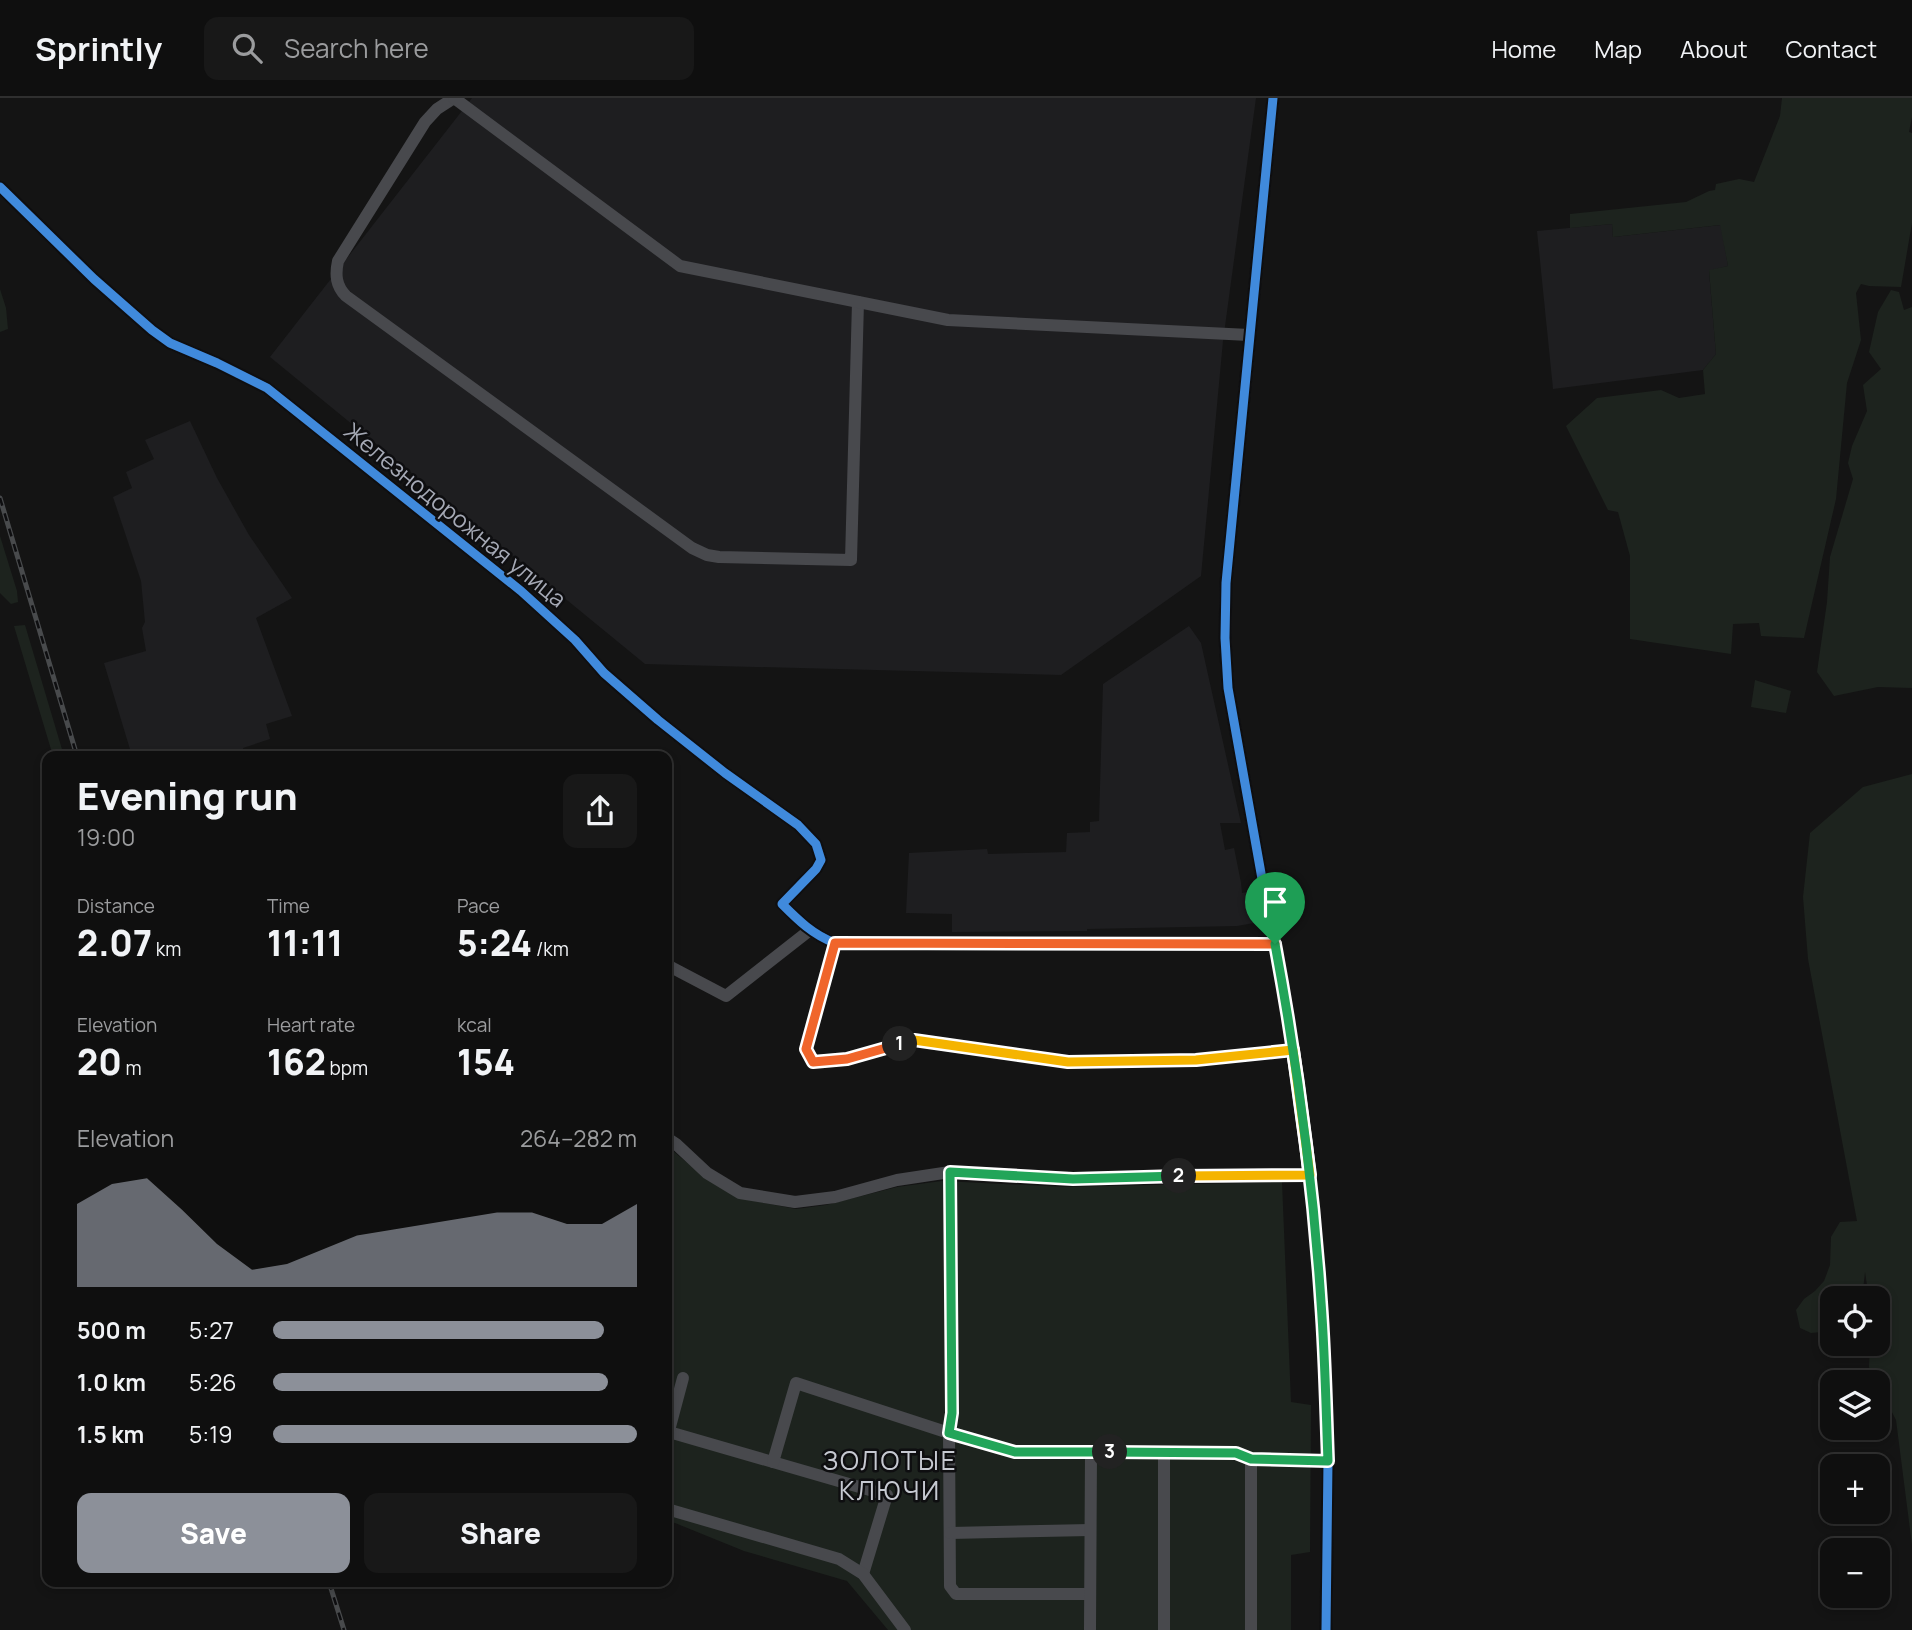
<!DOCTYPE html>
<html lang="en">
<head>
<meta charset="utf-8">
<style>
  :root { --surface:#0f0f0f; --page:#181818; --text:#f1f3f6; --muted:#9b9c9e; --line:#2f2f2f; --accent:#8c9099 }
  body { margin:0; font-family:Manrope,sans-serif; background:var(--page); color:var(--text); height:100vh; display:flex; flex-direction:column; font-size:26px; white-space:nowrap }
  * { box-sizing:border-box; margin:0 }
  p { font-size:23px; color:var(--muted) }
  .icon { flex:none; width:38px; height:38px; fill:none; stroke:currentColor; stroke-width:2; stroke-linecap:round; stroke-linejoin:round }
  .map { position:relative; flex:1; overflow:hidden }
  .sheet { position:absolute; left:42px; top:653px; width:630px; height:836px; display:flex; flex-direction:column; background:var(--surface); border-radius:14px; box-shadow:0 4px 10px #0003,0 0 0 2px var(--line) }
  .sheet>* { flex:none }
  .buttons { position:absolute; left:1820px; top:1188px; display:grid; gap:14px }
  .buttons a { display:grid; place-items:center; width:70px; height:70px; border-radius:14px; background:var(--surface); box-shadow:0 4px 10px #0003,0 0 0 2px var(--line); font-size:35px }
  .pin { position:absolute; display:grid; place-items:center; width:60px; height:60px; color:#fff; margin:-72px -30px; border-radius:50% 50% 50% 0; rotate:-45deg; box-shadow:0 0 7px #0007 }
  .pin .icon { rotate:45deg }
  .km { position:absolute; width:35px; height:35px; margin:-18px; border-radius:50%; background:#222; color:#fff; font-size:19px; line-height:35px; text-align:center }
  .round { display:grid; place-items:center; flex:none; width:74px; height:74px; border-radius:14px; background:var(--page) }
  .headline { display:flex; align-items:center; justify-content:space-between; height:119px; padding:0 35px }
  h1 { font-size:38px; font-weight:800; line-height:52px }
  .stats { display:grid; grid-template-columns:repeat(3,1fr); gap:10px; height:119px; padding:7px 35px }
  .stats div { display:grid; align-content:center }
  .stats b { font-size:35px; font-weight:800 }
  .stats small { font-size:19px; font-weight:400 }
  .stats p { font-size:19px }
  .chart { height:196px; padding:14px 35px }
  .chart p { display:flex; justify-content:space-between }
  .chart svg { width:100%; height:126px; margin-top:7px; fill:var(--accent); opacity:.7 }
  .action { display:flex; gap:14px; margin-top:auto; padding:14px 35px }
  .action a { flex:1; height:80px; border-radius:14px; background:var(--accent); color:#fff; font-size:28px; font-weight:800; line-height:80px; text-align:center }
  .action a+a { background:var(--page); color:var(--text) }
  ul { padding:0 35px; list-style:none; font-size:23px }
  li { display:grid; grid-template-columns:112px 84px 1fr; align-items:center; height:52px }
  li i { height:18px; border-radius:9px; background:var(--accent) }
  header { display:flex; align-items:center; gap:42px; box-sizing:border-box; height:98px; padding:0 35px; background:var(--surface); border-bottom:2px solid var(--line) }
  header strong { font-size:33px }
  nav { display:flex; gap:38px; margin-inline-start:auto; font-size:24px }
  .search { width:490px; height:63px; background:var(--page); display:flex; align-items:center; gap:18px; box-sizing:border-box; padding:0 24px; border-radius:14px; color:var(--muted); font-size:26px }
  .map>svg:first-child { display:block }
  .built { fill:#1e1e20 }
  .green { fill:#1d231e }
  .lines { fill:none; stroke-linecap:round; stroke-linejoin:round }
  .minor { stroke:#48494d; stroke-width:12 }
  .rail-casing { stroke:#484a4c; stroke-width:5 }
  .rail { stroke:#0e0e10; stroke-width:2.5; stroke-dasharray:8; stroke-linecap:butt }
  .cycleway-casing { stroke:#0e0e10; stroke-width:13 }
  .cycleway { stroke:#408adc; stroke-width:9 }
  .split-1-casing { stroke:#fff; stroke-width:14 }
  .split-2-casing { stroke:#fff; stroke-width:14 }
  .split-3-casing { stroke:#fff; stroke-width:14 }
  .split-4-casing { stroke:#fff; stroke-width:14 }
  .split-1 { stroke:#f0652b; stroke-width:9 }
  .split-2 { stroke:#f5b400; stroke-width:9 }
  .split-3 { stroke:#22a559; stroke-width:9 }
  .split-4 { stroke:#22a559; stroke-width:9 }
  .labels { text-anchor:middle; stroke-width:5; stroke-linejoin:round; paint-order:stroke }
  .street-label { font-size:23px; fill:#a5a9b5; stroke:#0e0e10 }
  .quarter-label { font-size:26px; letter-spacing:2px; fill:#c6c9d1; stroke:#0e0e10 }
</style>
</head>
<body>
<header>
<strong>Sprintly</strong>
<div class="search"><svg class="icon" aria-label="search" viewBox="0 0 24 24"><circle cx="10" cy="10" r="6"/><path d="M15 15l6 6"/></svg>Search here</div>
<nav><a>Home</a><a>Map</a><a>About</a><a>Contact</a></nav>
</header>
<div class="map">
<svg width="1912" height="1532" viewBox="0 0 1912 1532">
  <rect width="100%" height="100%" fill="#141414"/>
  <g class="built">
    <polygon points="472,0 1256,0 1223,243 1201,478 1061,577 645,566 270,259"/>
    <polygon points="1612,126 1613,139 1721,127 1728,168 1709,173 1716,256 1703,272 1553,291 1537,133"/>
    <polygon points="190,323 217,380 249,437 292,500 256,520 292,618 266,626 270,641 243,650 245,658 132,658 104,565 146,553 142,530 145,524 141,483 113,399 132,390 126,374 154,361 145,342"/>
    <polygon points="1189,528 1201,545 1241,725 1220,725 1225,752 1234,750 1241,785 1242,795 1248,794 1254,825 1237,828 1087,831 1087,833 952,834 952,816 906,815 909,755 987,751 988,756 1066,754 1067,735 1090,734 1090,724 1099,723 1103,586"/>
  </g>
  <g class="green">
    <polygon points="1782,0 1912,0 1912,19 1909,34 1912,35 1912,125 1901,189 1869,188 1861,186 1856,195 1861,242 1847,285 1836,401 1804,540 1761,538 1759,525 1733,526 1731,556 1630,541 1630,458 1618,414 1608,412 1566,328 1597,300 1661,292 1679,300 1705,296 1703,272 1716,256 1709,172 1728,168 1720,127 1613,139 1612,126 1570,130 1570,116 1686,104 1709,93 1715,92 1716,86 1739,81 1754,84 1780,18"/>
    <polygon points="0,191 6,210 8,231 0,234"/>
    <polygon points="1891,192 1899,194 1904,212 1912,209 1912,590 1878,589 1834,598 1817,574 1827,504 1830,459 1853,381 1848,365 1852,348 1867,313 1863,287 1881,271 1869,254 1878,214"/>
    <polygon points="0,438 17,493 18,504 11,506 0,495"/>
    <polygon points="25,527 64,658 53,658 14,528"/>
    <polygon points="1755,582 1791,593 1786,615 1751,609"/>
    <polygon points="1912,676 1912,1447 1896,1322 1869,1269 1870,1246 1878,1246 1878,1200 1869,1200 1865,1174 1863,1192 1860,1200 1832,1200 1832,1233 1811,1235 1800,1230 1796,1212 1804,1201 1815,1193 1824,1183 1830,1167 1831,1139 1840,1124 1857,1123 1808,861 1803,799 1810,735 1863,689"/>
    <polygon points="667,1048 703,1078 744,1101 796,1111 826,1107 897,1089 942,1083 1067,1089 1282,1084 1291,1304 1311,1307 1310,1454 1291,1457 1291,1532 888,1532 847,1483 744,1453 675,1425 667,1423"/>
  </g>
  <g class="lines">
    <g class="minor">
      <path d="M 454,0 L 437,11 L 425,24 L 338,163 C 335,177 336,188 346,198 L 692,450 L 707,457 L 719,459 L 851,462 L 858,204"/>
      <polyline points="454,0 680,168 948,222 1249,237"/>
      <polyline points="1273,0 1226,485 1225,540 1228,590 1264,792 1288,915 1310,1077 1321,1204 1328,1363 1326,1532"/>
      <path d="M 0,89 L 94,181 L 152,232 L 170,245 L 217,265 L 267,290 L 521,493 L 575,542 L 604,575 L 658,622 L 725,675 L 798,727 L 816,746 L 821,762 L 816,771 L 782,806 C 798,822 813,837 835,845 L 1275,846"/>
      <polyline points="835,845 806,951 813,963 847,961 914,942 1068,964 1196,962 1293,952"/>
      <polyline points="667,867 726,898 810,832"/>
      <polyline points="667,1040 676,1046 707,1075 740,1095 795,1104 835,1099 897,1082 950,1074 1073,1081 1310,1077"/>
      <polyline points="950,1074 952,1315 949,1335 950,1488 956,1496 1090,1496"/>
      <polyline points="669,1334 887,1397 863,1476"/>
      <polyline points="667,1340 683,1280"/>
      <polyline points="1164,1354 1164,1532"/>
      <polyline points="773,1364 796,1285 949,1335 1015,1354 1236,1355 1251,1361 1328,1363"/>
      <polyline points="667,1411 839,1461 863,1476 905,1532"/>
      <polyline points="950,1435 1090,1432"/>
      <polyline points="1090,1532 1091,1355"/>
      <polyline points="1251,1532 1251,1361"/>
    </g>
    <defs>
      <g id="rail">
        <polyline points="0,400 77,658"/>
        <polyline points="329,1484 344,1532"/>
      </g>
    </defs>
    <use href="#rail" class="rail-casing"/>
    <use href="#rail" class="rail"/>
    <defs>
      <g id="cycleway">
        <polyline points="1273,0 1226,485 1225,540 1228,590 1264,792 1288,915 1310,1077 1321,1204 1328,1363 1326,1532"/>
        <path d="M 0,89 L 94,181 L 152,232 L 170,245 L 217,265 L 267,290 L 521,493 L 575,542 L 604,575 L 658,622 L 725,675 L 798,727 L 816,746 L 821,762 L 816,771 L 782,806 C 798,822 813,837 835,845 L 1275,846"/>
      </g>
    </defs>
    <use href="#cycleway" class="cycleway-casing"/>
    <use href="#cycleway" class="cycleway"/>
  </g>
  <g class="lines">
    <defs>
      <polyline id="split-1" points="900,946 847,961 813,964 806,951 835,845 1275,846"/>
      <polyline id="split-2" points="900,946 914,942 1068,964 1196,962 1293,952 1310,1077 1179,1078"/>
      <polyline id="split-3" points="1110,1354 1015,1354 949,1335 952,1315 950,1074 1073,1081 1179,1078"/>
      <path id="split-4" d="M 1110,1354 L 1236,1355 L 1251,1361 L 1328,1363 C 1326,1310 1325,1257 1321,1204 C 1313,1084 1297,964 1275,846"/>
    </defs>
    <use href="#split-1" class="split-1-casing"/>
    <use href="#split-2" class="split-2-casing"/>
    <use href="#split-3" class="split-3-casing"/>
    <use href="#split-4" class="split-4-casing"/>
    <use href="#split-1" class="split-1"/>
    <use href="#split-2" class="split-2"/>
    <use href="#split-3" class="split-3"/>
    <use href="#split-4" class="split-4"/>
  </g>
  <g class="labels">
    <g class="street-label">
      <text transform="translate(455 417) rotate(39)" y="8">Железнодорожная улица</text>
    </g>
    <g class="quarter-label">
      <text x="890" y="1372">ЗОЛОТЫЕ<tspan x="890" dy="30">КЛЮЧИ</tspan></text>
    </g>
  </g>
</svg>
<div class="buttons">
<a><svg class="icon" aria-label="locate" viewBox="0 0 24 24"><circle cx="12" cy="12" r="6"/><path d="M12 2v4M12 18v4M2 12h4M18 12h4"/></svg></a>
<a><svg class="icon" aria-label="layers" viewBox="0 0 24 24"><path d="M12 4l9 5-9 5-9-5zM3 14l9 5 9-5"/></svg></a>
<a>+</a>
<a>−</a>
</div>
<div class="pin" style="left:1275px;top:846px;background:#1e9e55"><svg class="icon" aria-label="arrive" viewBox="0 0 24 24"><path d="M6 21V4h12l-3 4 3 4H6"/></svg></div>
<b class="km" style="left:900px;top:946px">1</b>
<b class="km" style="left:1179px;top:1078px">2</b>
<b class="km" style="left:1110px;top:1354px">3</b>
<section class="sheet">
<div class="headline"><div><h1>Evening run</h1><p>19:00</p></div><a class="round"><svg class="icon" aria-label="share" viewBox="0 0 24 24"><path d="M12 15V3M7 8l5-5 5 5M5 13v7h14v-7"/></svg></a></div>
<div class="stats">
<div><p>Distance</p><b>2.07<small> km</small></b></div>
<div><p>Time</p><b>11:11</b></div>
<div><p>Pace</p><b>5:24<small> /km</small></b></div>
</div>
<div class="stats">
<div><p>Elevation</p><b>20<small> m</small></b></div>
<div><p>Heart rate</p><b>162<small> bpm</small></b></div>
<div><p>kcal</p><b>154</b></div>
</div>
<div class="chart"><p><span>Elevation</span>264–282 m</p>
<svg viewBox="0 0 160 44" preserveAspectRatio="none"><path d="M0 44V15L10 8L20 6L30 17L40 29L50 38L60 36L70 31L80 26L90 24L100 22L110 20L120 18L130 18L140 22L150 22L160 15V44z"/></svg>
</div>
<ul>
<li><b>500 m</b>5:27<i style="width:91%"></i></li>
<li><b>1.0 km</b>5:26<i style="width:92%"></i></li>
<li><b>1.5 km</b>5:19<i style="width:100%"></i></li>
</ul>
<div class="action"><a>Save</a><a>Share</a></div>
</section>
</div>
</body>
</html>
